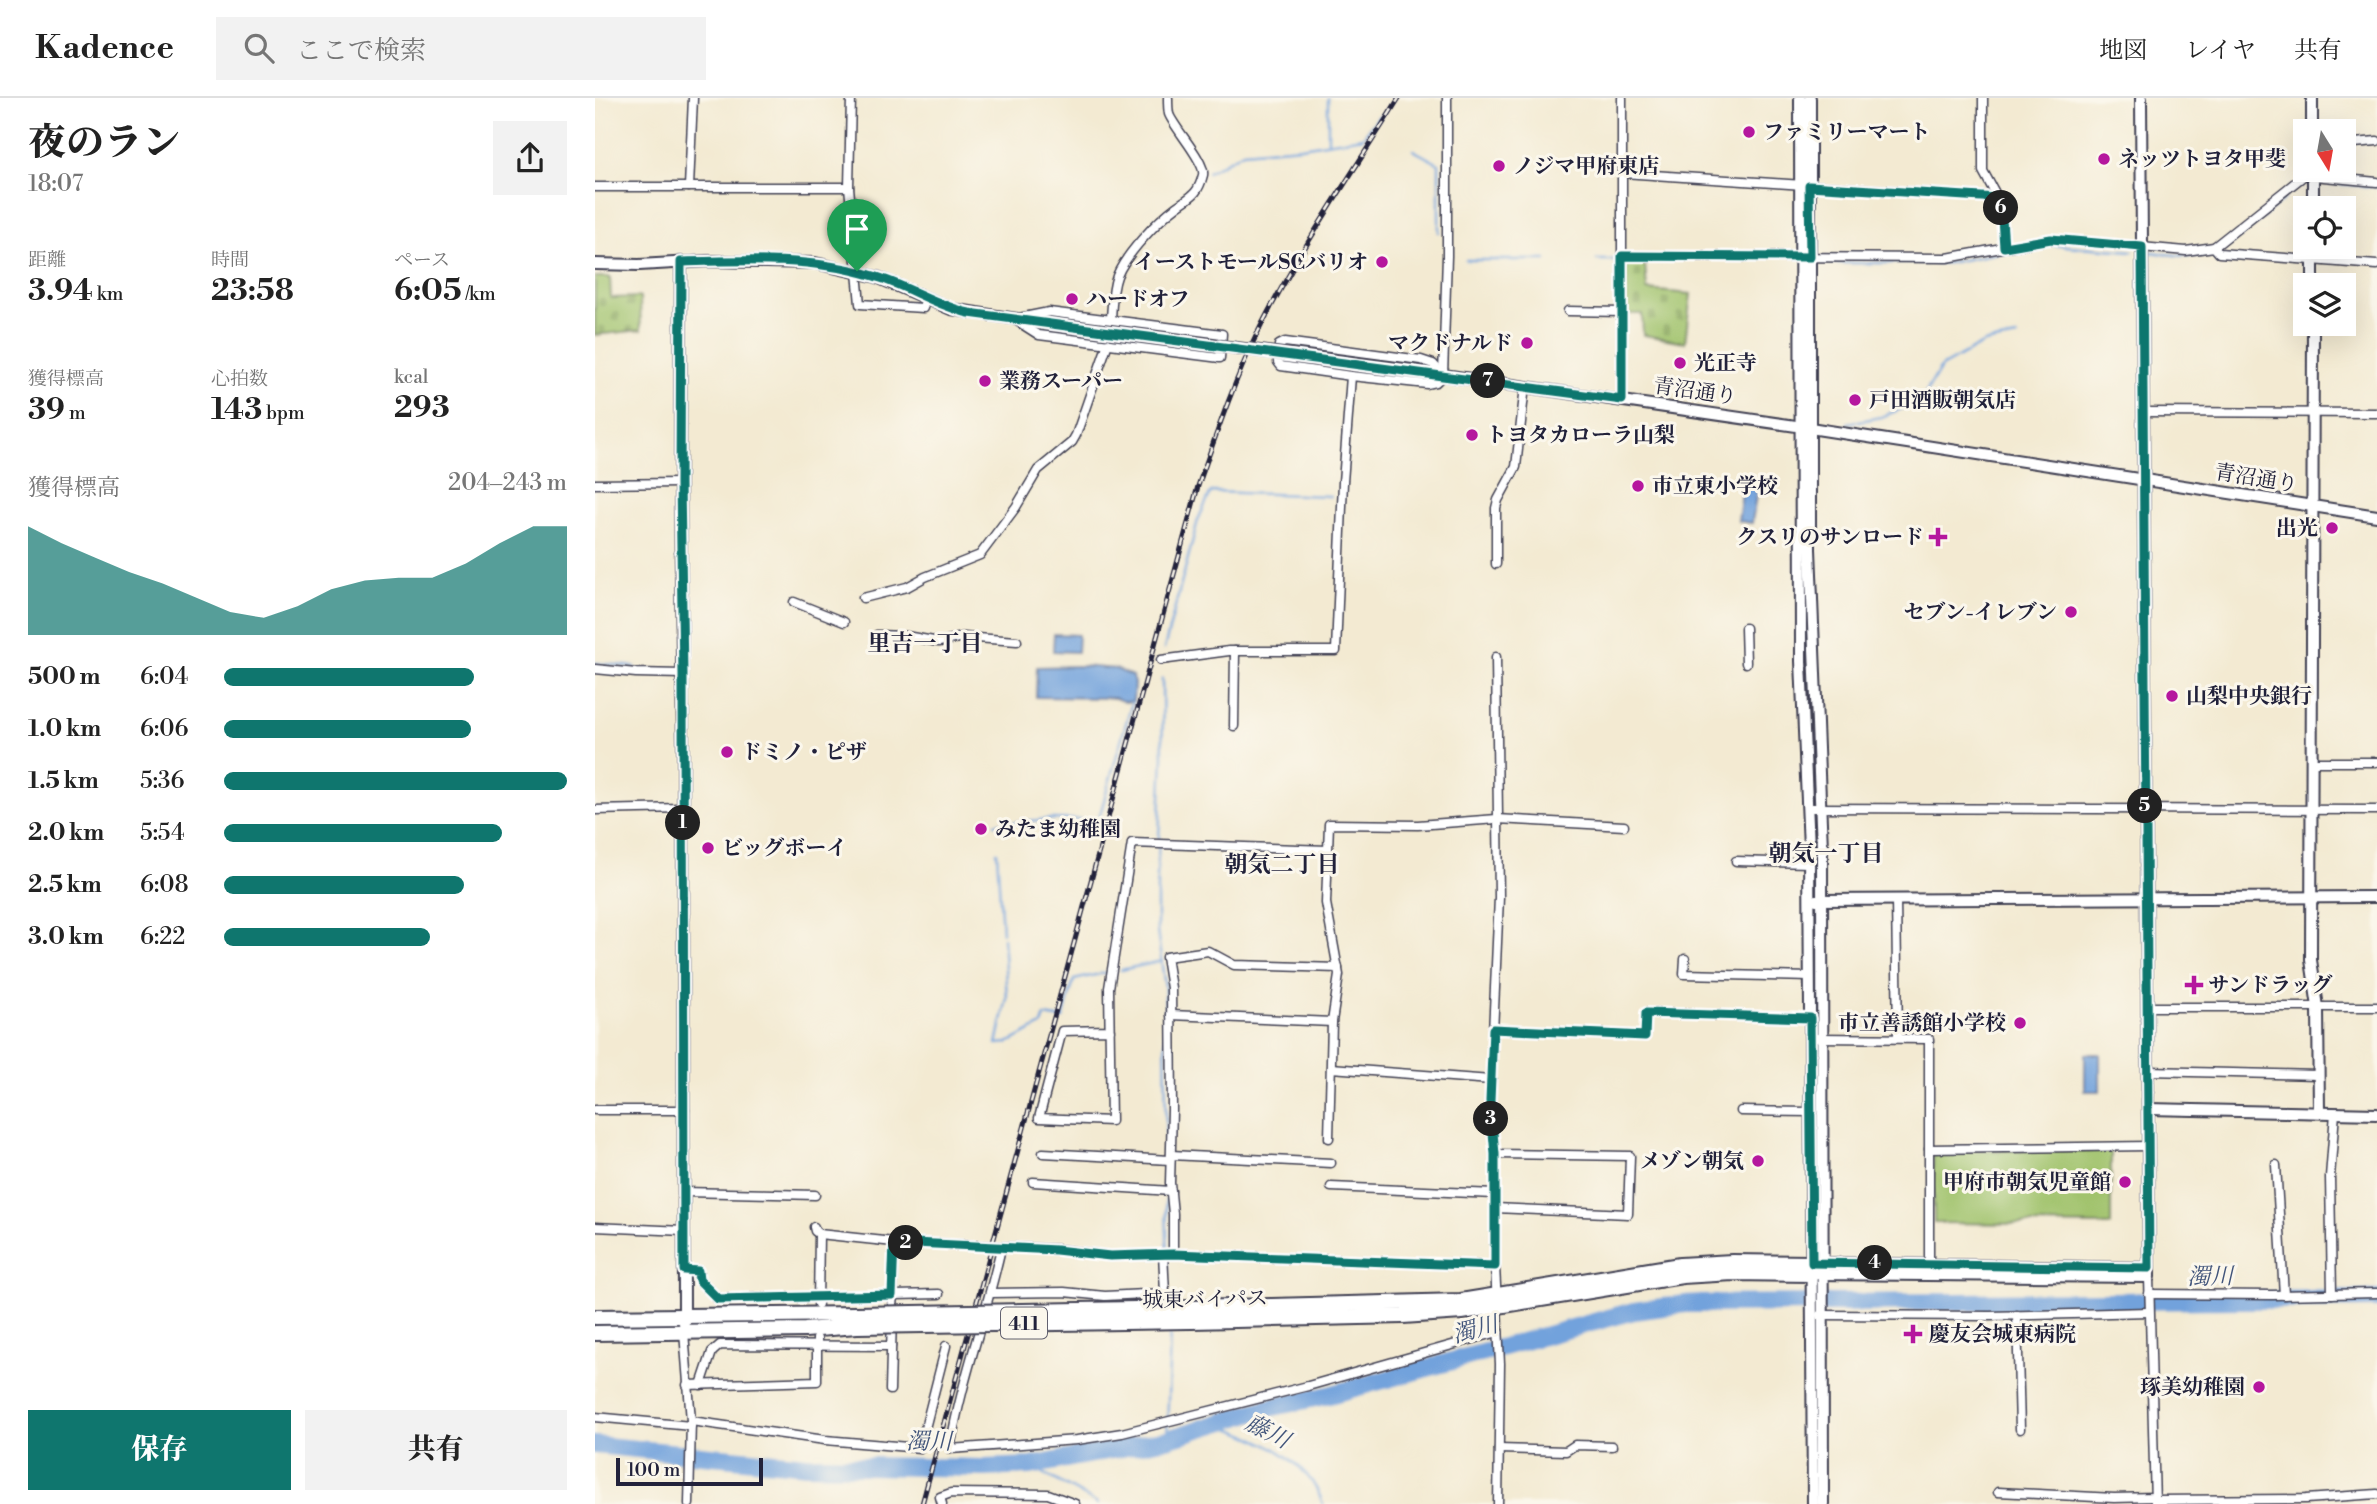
<!DOCTYPE html>
<html lang="ja">
<head>
<meta charset="utf-8">
<style>
  :root { --surface:#fff; --page:#f2f2f2; --text:#222; --muted:#767676; --line:#e0e0e0; --accent:#0f766e }
  body { margin:0; font-family:"Libre Bodoni","Noto Serif JP",serif; background:var(--page); color:var(--text); height:100vh; display:flex; flex-direction:column; font-size:26px; white-space:nowrap }
  * { box-sizing:border-box; margin:0 }
  p { font-size:23px; color:var(--muted) }
  .icon { flex:none; width:38px; height:38px; fill:none; stroke:currentColor; stroke-width:2; stroke-linecap:round; stroke-linejoin:round }
  .map { position:relative; flex:1; overflow:hidden }
  .panel { display:flex; flex-direction:column; background:var(--surface); width:595px }
  .panel>* { flex:none }
  .needle { width:46px; rotate:169deg }
  .buttons { position:absolute; left:1698px; top:21px; display:grid; gap:14px }
  .buttons a { display:grid; place-items:center; width:63px; height:63px; border-radius:0px; background:var(--surface); box-shadow:0 7px 28px #0002; font-size:35px }
  .scale { position:absolute; left:21px; bottom:18px; width:147px; box-sizing:border-box; padding-left:7px; border:4px solid #22223b; border-top:0; font-size:19px; line-height:24px; white-space:nowrap; color:#22223b; -webkit-text-stroke:5px #fbf7ec; paint-order:stroke }
  .pin { position:absolute; display:grid; place-items:center; width:60px; height:60px; color:#fff; margin:-72px -30px; border-radius:50% 50% 50% 0; rotate:-45deg; box-shadow:0 0 7px #0007 }
  .pin .icon { rotate:45deg }
  .km { position:absolute; width:35px; height:35px; margin:-18px; border-radius:50%; background:#222; color:#fff; font-size:19px; line-height:35px; text-align:center }
  .round { display:grid; place-items:center; flex:none; width:74px; height:74px; border-radius:0px; background:var(--page) }
  .overview { display:flex; align-items:center; justify-content:space-between; height:119px; padding:0 28px }
  h1 { font-size:38px; font-weight:800; line-height:52px }
  .stats { display:grid; grid-template-columns:repeat(3,1fr); gap:10px; height:119px; padding:7px 28px }
  .stats div { display:grid; align-content:center }
  .stats b { font-size:30px; font-weight:800 }
  .stats small { font-size:19px; font-weight:400 }
  .stats p { font-size:19px }
  .chart { height:196px; padding:14px 28px }
  .chart p { display:flex; justify-content:space-between }
  .chart svg { width:100%; height:126px; margin-top:7px; fill:var(--accent); opacity:.7 }
  .primary-button { display:flex; gap:14px; margin-top:auto; padding:14px 28px }
  .primary-button a { flex:1; height:80px; border-radius:0px; background:var(--accent); color:#fff; font-size:28px; font-weight:800; line-height:80px; text-align:center }
  .primary-button a+a { background:var(--page); color:var(--text) }
  ul { padding:0 28px; list-style:none; font-size:23px }
  li { display:grid; grid-template-columns:112px 84px 1fr; align-items:center; height:52px }
  li i { height:18px; border-radius:9px; background:var(--accent) }
  header { display:flex; align-items:center; gap:42px; box-sizing:border-box; height:98px; padding:0 35px; background:var(--surface); border-bottom:2px solid var(--line) }
  header strong { font-size:33px }
  nav { display:flex; gap:38px; margin-inline-start:auto; font-size:24px }
  .search { width:490px; height:63px; background:var(--page); display:flex; align-items:center; gap:18px; box-sizing:border-box; padding:0 24px; border-radius:0px; color:var(--muted); font-size:26px }
  main { display:flex; flex:1; min-height:0 }
  .map>svg:first-child { display:block }
  .cemetery { fill:url(#cemetery-stones); stroke:#627254; stroke-width:2 }
  .green { fill:#a1c36d; stroke:#627254; stroke-width:2 }
  .water { fill:#72a2dc; stroke:#4a628c; stroke-width:2 }
  .lines { fill:none; stroke-linecap:round; stroke-linejoin:round }
  .stream { stroke:#72a2dc; stroke-width:2.5 }
  .river { stroke:#72a2dc; stroke-width:18 }
  .street-casing { stroke:#414052; stroke-width:11 }
  .secondary-casing { stroke:#414052; stroke-width:14 }
  .highway-casing { stroke:#414052; stroke-width:18 }
  .street { stroke:#fff; stroke-width:8 }
  .secondary { stroke:#fff; stroke-width:10 }
  .highway { stroke:#fff; stroke-width:14 }
  .rail-casing { stroke:#22223b; stroke-width:5 }
  .rail { stroke:#fbf7ec; stroke-width:2.5; stroke-dasharray:8; stroke-linecap:butt }
  .secondary-bridge-casing { stroke:#414052; stroke-width:14; stroke-linecap:butt }
  .highway-bridge-casing { stroke:#414052; stroke-width:18; stroke-linecap:butt }
  .secondary-bridge { stroke:#fff; stroke-width:10 }
  .highway-bridge { stroke:#fff; stroke-width:14 }
  .route-casing { stroke:#fff; stroke-width:14 }
  .route { stroke:#0f766e; stroke-width:9 }
  .poi-dot { fill:#b5179e; stroke:#fbf7ec; stroke-width:2.5 }
  .labels { text-anchor:middle; stroke-width:6; stroke-linejoin:round; paint-order:stroke }
  .shield { fill:#fbf7ec; stroke:#636270; stroke-width:2 }
  .shield-label { font-size:19px; font-weight:bold; fill:#22223b }
  .poi-label { font-size:21px; font-weight:bold; fill:#22223b; stroke:#fbf7ec; text-anchor:start }
  .street-label { font-size:21px; fill:#22223b; stroke:#fbf7ec }
  .neighbourhood-label { font-size:23px; font-weight:bold; fill:#22223b; stroke:#fbf7ec }
  .water-label { font-size:23px; font-style:italic; fill:#42557b; stroke:#fbf7ec }
</style>
</head>
<body>
<header>
<strong>Kadence</strong>
<div class="search"><svg class="icon" aria-label="search" viewBox="0 0 24 24"><circle cx="10" cy="10" r="6"/><path d="M15 15l6 6"/></svg>ここで検索</div>
<nav><a>地図</a><a>レイヤ</a><a>共有</a></nav>
</header>
<main>
<section class="panel">
<div class="overview"><div><h1>夜のラン</h1><p>18:07</p></div><a class="round"><svg class="icon" aria-label="share" viewBox="0 0 24 24"><path d="M12 15V3M7 8l5-5 5 5M5 13v7h14v-7"/></svg></a></div>
<div class="stats">
<div><p>距離</p><b>3.94<small> km</small></b></div>
<div><p>時間</p><b>23:58</b></div>
<div><p>ペース</p><b>6:05<small> /km</small></b></div>
</div>
<div class="stats">
<div><p>獲得標高</p><b>39<small> m</small></b></div>
<div><p>心拍数</p><b>143<small> bpm</small></b></div>
<div><p>kcal</p><b>293</b></div>
</div>
<div class="chart"><p><span>獲得標高</span>204–243 m</p>
<svg viewBox="0 0 160 44" preserveAspectRatio="none"><path d="M0 44V6L10 12L20 17L30 22L40 26L50 31L60 36L70 38L80 34L90 28L100 25L110 24L120 24L130 19L140 12L150 6L160 6V44z"/></svg>
</div>
<ul>
<li><b>500 m</b>6:04<i style="width:73%"></i></li>
<li><b>1.0 km</b>6:06<i style="width:72%"></i></li>
<li><b>1.5 km</b>5:36<i style="width:100%"></i></li>
<li><b>2.0 km</b>5:54<i style="width:81%"></i></li>
<li><b>2.5 km</b>6:08<i style="width:70%"></i></li>
<li><b>3.0 km</b>6:22<i style="width:60%"></i></li>
</ul>
<div class="primary-button"><a>保存</a><a>共有</a></div>
</section>
<div class="map">
<svg width="1782" height="1406" viewBox="0 0 1782 1406">
  <defs>
    <pattern id="cemetery-stones" width="16" height="16" patternUnits="userSpaceOnUse" patternTransform="scale(1.75)"><rect width="16" height="16" fill="#a1c36d"/><path d="M2 7V4a2 2 0 0 1 4 0v3zM10 15v-3a2 2 0 0 1 4 0v3z" fill="#8aa75f"/></pattern>
  </defs>
  <rect width="100%" height="100%" fill="#fbf7ec"/>
  <filter id="ink" filterUnits="userSpaceOnUse"><feTurbulence type="fractalNoise" baseFrequency=".0143" numOctaves="2"/><feDisplacementMap in="SourceGraphic" scale="14" xChannelSelector="R" yChannelSelector="G"/><feConvolveMatrix kernelMatrix="1 2 1 2 8 2 1 2 1" color-interpolation-filters="sRGB"/></filter>
  <filter id="wash" filterUnits="userSpaceOnUse"><feTurbulence type="fractalNoise" baseFrequency=".00686" numOctaves="4" result="noise"/><feDisplacementMap in="SourceGraphic" scale="28" xChannelSelector="R" yChannelSelector="G"/><feGaussianBlur stdDeviation="1.57" result="paint"/><feColorMatrix in="noise" values="0 0 0 0 0 0 0 0 0 0 0 0 0 0 0 0 0 1.4 0 .05"/><feComposite in="paint" operator="in"/></filter>
  <g filter="url(#wash)">
    <rect width="100%" height="100%" fill="#f3ead2"/>
    <g class="cemetery">
      <polygon points="1031,166 1050,166 1052,192 1096,196 1090,244 1048,237 1047,216 1031,216"/>
      <polygon points="0,179 15,179 16,200 45,199 46,232 0,237"/>
    </g>
    <polygon class="green" points="1516,1052 1516,1127 1339,1125 1338,1056 1341,1053"/>
    <g class="water">
      <polygon points="1148,387 1162,390 1157,425 1143,423"/>
      <polygon points="459,536 483,537 482,554 458,553"/>
      <polygon points="487,568 521,571 537,578 539,585 538,603 530,604 520,600 441,599 442,569"/>
      <rect x="1490" y="956" width="15" height="37"/>
    </g>
    <g class="lines">
      <g class="stream">
        <polyline points="733,0 733,44"/>
        <polyline points="818,52 844,66 844,134"/>
        <polyline points="613,74 648,54 706,49 768,39 784,18"/>
        <polyline points="1742,86 1782,89"/>
        <polyline points="1458,147 1538,153"/>
        <path d="M 1556,154 C 1575,156 1597,161 1616,155 C 1637,149 1671,116 1690,100"/>
        <polyline points="871,162 951,162"/>
        <polyline points="1002,162 1024,162"/>
        <polyline points="1225,165 1353,165 1448,146"/>
        <polyline points="1253,325 1286,319 1326,303 1346,269 1389,245 1422,239"/>
        <polyline points="569,551 603,422 616,394 735,398"/>
        <polyline points="0,565 40,569"/>
        <polyline points="567,581 568,660 562,777 562,833 570,889 571,1055"/>
        <polyline points="400,726 456,721 499,722 504,720 537,604"/>
        <polyline points="402,754 407,834"/>
        <polyline points="408,840 412,900 402,946 413,945 447,927 450,918 468,921 479,882 509,875"/>
        <polyline points="526,872 567,863"/>
        <polyline points="570,1089 570,1069"/>
        <polyline points="571,1102 573,1172"/>
        <path d="M 623,1326 C 665,1341 713,1360 728,1406"/>
        <polyline points="572,1341 575,1227"/>
        <polyline points="436,1368 503,1406"/>
      </g>
      <polyline class="river" points="0,1347 212,1367 389,1370 436,1368 572,1341 669,1311 734,1297 1039,1213 1090,1206 1782,1201"/>
    </g>
  </g>
  <g filter="url(#ink)">
    <g class="lines">
      <defs>
        <g id="street">
          <polyline points="256,0 254,89 265,206 328,210 331,200"/>
          <polyline points="1027,0 1027,302"/>
          <polyline points="1388,0 1388,73 1406,106 1409,149"/>
          <polyline points="1748,46 1782,43"/>
          <polyline points="1028,75 1403,100"/>
          <polyline points="1718,78 1782,84"/>
          <polyline points="0,89 254,89"/>
          <polyline points="94,89 98,0"/>
          <polyline points="1619,149 1716,72"/>
          <polyline points="1027,158 1352,160 1456,141 1591,153 1619,149 1624,155 1782,167"/>
          <polyline points="973,213 1027,214"/>
          <polygon points="454,214 627,236 625,260 444,237 419,221"/>
          <path d="M 516,221 C 517,207 517,191 522,178 C 531,156 562,123 581,109 C 596,98 603,97 608,77 C 611,64 579,30 574,16 C 573,11 573,5 573,0"/>
          <polyline points="756,278 686,268 683,264 684,247 690,244 826,262 838,266 848,277"/>
          <polyline points="1549,314 1782,315"/>
          <polyline points="0,386 85,385"/>
          <polyline points="901,466 901,410 903,402 921,369 930,288"/>
          <polyline points="268,500 312,489 330,479 385,457 421,409 443,372 477,344 481,337 513,245"/>
          <polyline points="199,504 249,524"/>
          <polyline points="1150,530 1151,565"/>
          <polyline points="282,537 311,538 344,544 368,539 422,543"/>
          <polyline points="901,559 904,799 895,1003 900,1056 900,1168 905,1266 903,1406"/>
          <polyline points="566,562 634,553 741,553 748,384 756,278 832,286 841,284 848,277 852,158 852,0"/>
          <polyline points="0,571 41,575 88,576"/>
          <polyline points="639,628 640,553"/>
          <polyline points="1716,664 1782,664"/>
          <polyline points="1213,710 1782,712"/>
          <polyline points="0,712 88,710"/>
          <polyline points="1141,763 1214,765"/>
          <polyline points="1301,801 1303,940"/>
          <polyline points="1090,861 1089,876 1215,879"/>
          <polyline points="1552,909 1782,909"/>
          <polyline points="576,917 737,924"/>
          <polyline points="898,931 1050,938 1051,915 1215,920"/>
          <polyline points="515,932 467,933 444,1020 516,1023 514,890 537,745 733,752"/>
          <polyline points="1222,940 1334,941 1334,1170"/>
          <polyline points="736,970 896,982"/>
          <polyline points="1553,973 1723,977"/>
          <polyline points="0,1012 90,1012"/>
          <polyline points="1146,1013 1216,1014"/>
          <polyline points="734,1040 737,924 744,877 731,805 734,726 823,727 902,721 1029,728"/>
          <polyline points="1334,1051 1554,1048"/>
          <polyline points="448,1055 575,1062"/>
          <polyline points="900,1056 1035,1058 1033,1116 900,1110"/>
          <polyline points="576,1057 736,1065"/>
          <polyline points="1681,1067 1689,1197"/>
          <polyline points="438,1084 576,1093"/>
          <polyline points="736,1089 900,1096"/>
          <polyline points="89,1094 220,1097"/>
          <polyline points="0,1129 89,1133"/>
          <polyline points="219,1129 220,1133 224,1136 299,1144 461,1151 515,1158 578,1156 900,1168"/>
          <path d="M 406,1150 C 391,1218 366,1283 355,1351 L 482,1342 L 527,1335 L 713,1288 L 903,1234"/>
          <polyline points="578,1156 578,1116 575,1085 577,1012 576,890 571,859 613,853 639,867 743,870"/>
          <polyline points="89,1172 103,1173 104,1182 123,1201 344,1196"/>
          <polyline points="1554,1179 1560,1406"/>
          <polyline points="396,1195 469,1194 510,1198 570,1195 568,1156"/>
          <polyline points="1554,1196 1677,1197 1782,1195"/>
          <polyline points="1737,1196 1735,1079 1740,1015"/>
          <polyline points="223,1206 224,1136"/>
          <polyline points="1225,1217 1395,1218 1554,1214"/>
          <polyline points="1422,1217 1425,1331"/>
          <polyline points="89,1234 96,1323 94,1406"/>
          <polyline points="92,1287 222,1283 222,1241"/>
          <polyline points="106,1287 117,1254 125,1247 296,1248"/>
          <polyline points="295,1292 299,1144"/>
          <polyline points="0,1319 96,1328"/>
          <polyline points="96,1323 230,1342 325,1350 351,1248"/>
          <polyline points="904,1351 971,1353 980,1347 1017,1348"/>
          <polyline points="1403,1394 1519,1400 1560,1399"/>
          <polyline points="1560,1402 1711,1401 1782,1396"/>
          <polyline points="347,1406 345,1399 356,1395 453,1396 480,1406"/>
        </g>
        <g id="secondary">
          <polyline points="1205,0 1206,563 1214,750 1218,1406"/>
          <polyline points="1215,0 1215,451 1227,750 1228,1406"/>
          <polyline points="1717,0 1717,33"/>
          <polyline points="1718,72 1718,110"/>
          <polyline points="86,164 85,385 88,645 89,1225"/>
          <polyline points="0,166 44,167 114,163 220,165 282,179 356,211 456,226"/>
          <polyline points="1718,187 1718,149"/>
          <polyline points="1718,226 1716,862 1723,909 1724,1014"/>
          <polyline points="828,274 1215,330 1782,418"/>
          <polyline points="1221,802 1782,799"/>
          <polyline points="1553,1011 1782,1016"/>
          <polyline points="1223,1165 1554,1170"/>
          <polyline points="1217,1176 1554,1179 1546,0"/>
        </g>
        <g id="highway">
          <polyline points="596,1210 866,1203 1085,1167 1137,1164 1217,1165"/>
          <polyline points="0,1219 261,1216"/>
          <polyline points="596,1223 808,1218 867,1214 1087,1178 1138,1175 1217,1176"/>
          <polyline points="0,1235 210,1232 262,1228"/>
        </g>
      </defs>
      <use href="#street" class="street-casing"/>
      <use href="#secondary" class="secondary-casing"/>
      <use href="#highway" class="highway-casing"/>
      <use href="#street" class="street"/>
      <use href="#secondary" class="secondary"/>
      <use href="#highway" class="highway"/>
      <defs>
        <path id="rail" d="M 327,1406 L 603,388 C 621,337 638,286 661,238 C 702,155 756,78 804,0"/>
      </defs>
      <use href="#rail" class="rail-casing"/>
      <use href="#rail" class="rail"/>
      <defs>
        <polyline id="secondary-bridge" points="456,226 828,274"/>
        <g id="highway-bridge">
          <polyline points="261,1216 596,1210"/>
          <polyline points="262,1228 596,1223"/>
        </g>
      </defs>
      <use href="#secondary-bridge" class="secondary-bridge-casing"/>
      <use href="#highway-bridge" class="highway-bridge-casing"/>
      <use href="#secondary-bridge" class="secondary-bridge"/>
      <use href="#highway-bridge" class="highway-bridge"/>
    </g>
  </g>
  <g class="lines" filter="url(#ink)">
    <defs>
      <path id="route" d="M 1214,88 L 1402,100 L 1406,106 L 1409,149 L 1456,141 L 1547,149 L 1554,1170 L 1217,1165 L 1215,920 L 1051,915 L 1050,938 L 898,931 L 895,1003 L 900,1056 L 900,1168 L 578,1156 L 515,1158 L 461,1152 L 299,1144 L 297,1197 L 123,1201 L 104,1182 L 103,1173 L 89,1172 L 88,576 L 85,385 L 86,164 C 150,162 216,159 279,178 C 311,187 340,207 374,215 L 1027,302 L 1027,158 L 1215,159 Z"/>
    </defs>
    <use href="#route" class="route-casing"/>
    <use href="#route" class="route"/>
  </g>
  <g class="poi-dot">
    <circle cx="1154" cy="34" r="7"/>
    <circle cx="1509" cy="61" r="7"/>
    <circle cx="904" cy="68" r="7"/>
    <circle cx="787" cy="164" r="7"/>
    <circle cx="477" cy="201" r="7"/>
    <circle cx="932" cy="245" r="7"/>
    <circle cx="1085" cy="265" r="7"/>
    <circle cx="390" cy="283" r="7"/>
    <circle cx="1260" cy="302" r="7"/>
    <circle cx="877" cy="337" r="7"/>
    <circle cx="1043" cy="388" r="7"/>
    <circle cx="1737" cy="430" r="7"/>
    <path d="M1339.5 428.5h7v7h7v7h-7v7h-7v-7h-7v-7h7z"/>
    <circle cx="1476" cy="514" r="7"/>
    <circle cx="1577" cy="598" r="7"/>
    <circle cx="132" cy="654" r="7"/>
    <circle cx="386" cy="731" r="7"/>
    <circle cx="113" cy="750" r="7"/>
    <path d="M1595.5 876.5h7v7h7v7h-7v7h-7v-7h-7v-7h7z"/>
    <circle cx="1425" cy="925" r="7"/>
    <circle cx="1163" cy="1063" r="7"/>
    <circle cx="1530" cy="1084" r="7"/>
    <path d="M1314.5 1225.5h7v7h7v7h-7v7h-7v-7h-7v-7h7z"/>
    <circle cx="1664" cy="1289" r="7"/>
  </g>
  <g class="labels">
    <rect class="shield" x="406" y="1209.5" width="46" height="31" rx="5"/>
    <g class="shield-label">
      <text x="429" y="1232">411</text>
    </g>
    <g class="poi-label">
      <text x="1168" y="41">ファミリーマート</text>
      <text x="1523" y="68">ネッツトヨタ甲斐</text>
      <text x="918" y="75">ノジマ甲府東店</text>
      <text x="773" y="171" text-anchor="end">イーストモールSCバリオ</text>
      <text x="491" y="208">ハードオフ</text>
      <text x="918" y="252" text-anchor="end">マクドナルド</text>
      <text x="1099" y="272">光正寺</text>
      <text x="404" y="290">業務スーパー</text>
      <text x="1274" y="309">戸田酒販朝気店</text>
      <text x="891" y="344">トヨタカローラ山梨</text>
      <text x="1057" y="395">市立東小学校</text>
      <text x="1723" y="437" text-anchor="end">出光</text>
      <text x="1329" y="446" text-anchor="end">クスリのサンロード</text>
      <text x="1462" y="521" text-anchor="end">セブン-イレブン</text>
      <text x="1591" y="605">山梨中央銀行</text>
      <text x="146" y="661">ドミノ・ピザ</text>
      <text x="400" y="738">みたま幼稚園</text>
      <text x="127" y="757">ビッグボーイ</text>
      <text x="1613" y="894">サンドラッグ</text>
      <text x="1411" y="932" text-anchor="end">市立善誘館小学校</text>
      <text x="1149" y="1070" text-anchor="end">メゾン朝気</text>
      <text x="1516" y="1091" text-anchor="end">甲府市朝気児童館</text>
      <text x="1334" y="1243">慶友会城東病院</text>
      <text x="1650" y="1296" text-anchor="end">琢美幼稚園</text>
    </g>
    <g class="street-label">
      <text transform="translate(1100 293) rotate(8)" y="7">青沼通り</text>
      <text transform="translate(1661 380) rotate(9)" y="7">青沼通り</text>
      <text transform="translate(610 1201) rotate(-1)" y="7">城東バイパス</text>
    </g>
    <g class="neighbourhood-label">
      <text x="330" y="553">里吉一丁目</text>
      <text x="1231" y="763">朝気一丁目</text>
      <text x="687" y="774">朝気二丁目</text>
    </g>
    <g class="water-label">
      <text transform="translate(1615 1178) rotate(-1)" y="8">濁川</text>
      <text transform="translate(880 1231) rotate(-15)" y="8">濁川</text>
      <text transform="translate(673 1333) rotate(27)" y="8">藤川</text>
      <text x="334" y="1351">濁川</text>
    </g>
  </g>
</svg>
<div class="buttons">
<a><svg class="needle" viewBox="-14 -14 28 28"><path d="M0-13l5 13h-10z" fill="#e53935"/><path d="M0 13l5-13h-10z" fill="#767676"/></svg></a>
<a><svg class="icon" aria-label="locate" viewBox="0 0 24 24"><circle cx="12" cy="12" r="6"/><path d="M12 2v4M12 18v4M2 12h4M18 12h4"/></svg></a>
<a><svg class="icon" aria-label="layers" viewBox="0 0 24 24"><path d="M12 4l9 5-9 5-9-5zM3 14l9 5 9-5"/></svg></a>
</div>
<div class="scale">100 m</div>
<div class="pin" style="left:262px;top:173px;background:#1e9e55"><svg class="icon" aria-label="arrive" viewBox="0 0 24 24"><path d="M6 21V4h12l-3 4 3 4H6"/></svg></div>
<b class="km" style="left:88px;top:725px">1</b>
<b class="km" style="left:311px;top:1145px">2</b>
<b class="km" style="left:896px;top:1021px">3</b>
<b class="km" style="left:1280px;top:1165px">4</b>
<b class="km" style="left:1550px;top:708px">5</b>
<b class="km" style="left:1406px;top:110px">6</b>
<b class="km" style="left:893px;top:283px">7</b>
</div>
</main>
</body>
</html>
